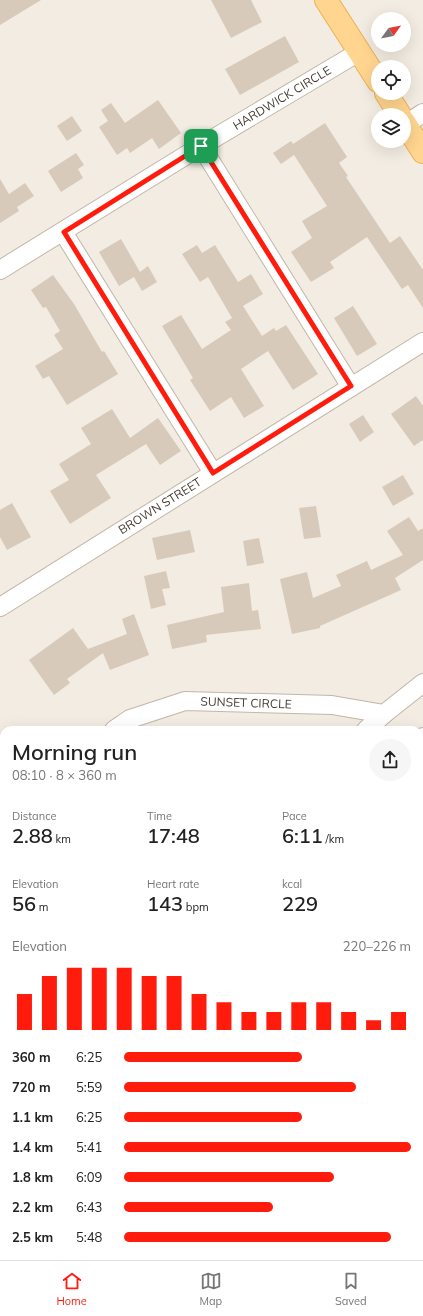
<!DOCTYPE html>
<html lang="en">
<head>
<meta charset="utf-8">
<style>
  :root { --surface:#fff; --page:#f6f6f6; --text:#222; --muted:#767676; --line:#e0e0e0; --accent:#ff1c0d }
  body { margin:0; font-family:Mulish,sans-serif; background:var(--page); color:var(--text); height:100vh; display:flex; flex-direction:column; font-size:15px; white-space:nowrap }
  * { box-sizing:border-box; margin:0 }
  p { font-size:13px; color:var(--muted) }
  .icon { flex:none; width:22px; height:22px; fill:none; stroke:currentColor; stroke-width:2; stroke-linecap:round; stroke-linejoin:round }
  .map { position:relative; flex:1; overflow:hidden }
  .drawer { position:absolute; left:0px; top:726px; width:423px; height:534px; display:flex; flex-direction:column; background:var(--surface); border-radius:12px 12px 0 0; box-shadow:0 4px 16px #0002 }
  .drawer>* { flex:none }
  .needle { width:26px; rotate:57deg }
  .fabs { position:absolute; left:371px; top:12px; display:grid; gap:8px }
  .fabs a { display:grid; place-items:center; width:40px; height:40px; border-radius:50%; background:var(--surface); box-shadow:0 4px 16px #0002; font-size:20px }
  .pin { position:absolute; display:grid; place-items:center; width:34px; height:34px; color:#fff; margin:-17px; border-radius:8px; box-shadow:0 2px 6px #0006 }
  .round { display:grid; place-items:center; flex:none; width:42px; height:42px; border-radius:21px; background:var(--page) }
  .headline { display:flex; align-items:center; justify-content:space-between; height:68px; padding:0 12px }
  h1 { font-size:22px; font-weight:600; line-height:30px }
  .metrics { display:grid; grid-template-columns:repeat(3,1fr); gap:6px; height:68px; padding:4px 12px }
  .metrics div { display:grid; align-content:center }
  .metrics b { font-size:20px; font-weight:600 }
  .metrics small { font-size:11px; font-weight:400 }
  .metrics p { font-size:11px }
  .chart { height:112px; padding:8px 12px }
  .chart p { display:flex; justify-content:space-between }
  .chart svg { width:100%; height:72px; margin-top:4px; stroke:var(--accent); stroke-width:6 }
  ul { padding:0 12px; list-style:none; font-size:13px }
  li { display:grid; grid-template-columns:64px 48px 1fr; align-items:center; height:30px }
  li i { height:10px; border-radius:5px; background:var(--accent) }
  .tab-bar { display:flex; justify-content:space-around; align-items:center; height:56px; border-top:1px solid var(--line); background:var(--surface); font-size:11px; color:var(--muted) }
  .tab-bar a { display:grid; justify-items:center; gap:2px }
  .tab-bar .selected { color:var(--accent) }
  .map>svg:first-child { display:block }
  .building { fill:#d8caba }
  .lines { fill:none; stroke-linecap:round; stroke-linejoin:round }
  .street-casing { stroke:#c2b6a8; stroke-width:20 }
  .primary-casing { stroke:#edb257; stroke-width:24 }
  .street { stroke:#fff; stroke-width:18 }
  .primary { stroke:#ffd58f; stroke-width:22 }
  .route-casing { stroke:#fff; stroke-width:8 }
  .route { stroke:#ff1c0d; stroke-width:5 }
  .labels { text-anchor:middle; stroke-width:3.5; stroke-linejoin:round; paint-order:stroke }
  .street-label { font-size:12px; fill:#453c32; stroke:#fff }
</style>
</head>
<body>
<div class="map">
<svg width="423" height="1260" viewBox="0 0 423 1260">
  <rect width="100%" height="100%" fill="#f3ece2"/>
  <g class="building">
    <polygon points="0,0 41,0 0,25"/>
    <polygon points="211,0 251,0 262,22 231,38"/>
    <polygon points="285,36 299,62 240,95 225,69"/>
    <polygon points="158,100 181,133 159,149 152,138 130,153 127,148 117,155 99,127 108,121 101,110 111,103 125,123"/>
    <polygon points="72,116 82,131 67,141 57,126"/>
    <polygon points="325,123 347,157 339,163 348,176 346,177 390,243 400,236 423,270 423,308 408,285 402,289 367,237 330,262 334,268 311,282 291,252 312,238 302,221 327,206 294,155 281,164 273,153 291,141 293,144"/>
    <polygon points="76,153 84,165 78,169 83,178 61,192 48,171"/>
    <polygon points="0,179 9,194 25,183 34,196 17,207 19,211 0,223"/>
    <polygon points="121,239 140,272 148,266 157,282 142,291 134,277 119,286 99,252"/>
    <polygon points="197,245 202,253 215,245 238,282 251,274 263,294 243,306 262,336 274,328 276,331 286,325 318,374 293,390 268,351 241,369 264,406 244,418 231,397 210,411 190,380 193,378 162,326 181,315 202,349 231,330 225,322 232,318 208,277 200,282 182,254"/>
    <polygon points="53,275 74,304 102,352 104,351 118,374 67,405 49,376 43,379 35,366 63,349 54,335 60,331 46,307 43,308 31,290"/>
    <polygon points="353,306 377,344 357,356 334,318"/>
    <polygon points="416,396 423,406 423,440 414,446 391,414"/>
    <polygon points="112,409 130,438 158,418 181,451 160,465 146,444 96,475 111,498 70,524 50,491 69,480 59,464 91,444 81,428"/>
    <polygon points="363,415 374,432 360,442 349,424"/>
    <polygon points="403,475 414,494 393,506 382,487"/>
    <polygon points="12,503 31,537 7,550 0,537 0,510"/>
    <polygon points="316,506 321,537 304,539 299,508"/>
    <polygon points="409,517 418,531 423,528 423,560 395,578 401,590 320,626 320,628 292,634 280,579 307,572 313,598 341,586 336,575 367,561 371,570 403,555 387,531"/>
    <polygon points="190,530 195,552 157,560 152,538"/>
    <polygon points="259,538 264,563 247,566 243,541"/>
    <polygon points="166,571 170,588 162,589 166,605 151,609 144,576"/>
    <polygon points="249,583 252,611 258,610 261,629 206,635 207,642 172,649 167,625 224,612 221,587"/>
    <polygon points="134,614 149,655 110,670 103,653 67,679 70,683 54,695 29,660 73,628 88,649 127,634 122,619"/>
  </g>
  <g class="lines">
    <defs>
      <g id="street">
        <polyline points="406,124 423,113"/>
        <polyline points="201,146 351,387"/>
        <polyline points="63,232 213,473"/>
        <polyline points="0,270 201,146 359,52"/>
        <polyline points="0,607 423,342"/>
        <polyline points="114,730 130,719 185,701 332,705 384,714"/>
        <polyline points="366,730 384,714 423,683"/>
        <polyline points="419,740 423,737"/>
        <polyline points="419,1041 423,1038"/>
        <polyline points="0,1250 4,1256"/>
      </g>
      <g id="primary">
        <polyline points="326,0 378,81"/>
        <polyline points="386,93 400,115"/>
        <polyline points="404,122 423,152"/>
      </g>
    </defs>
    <use href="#street" class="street-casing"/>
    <use href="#primary" class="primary-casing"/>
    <use href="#street" class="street"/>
    <use href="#primary" class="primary"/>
  </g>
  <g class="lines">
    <defs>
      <polygon id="route" points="201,146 351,386 213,473 64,232"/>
    </defs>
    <use href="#route" class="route-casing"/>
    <use href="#route" class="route"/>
  </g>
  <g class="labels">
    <g class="street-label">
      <text transform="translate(282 98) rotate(-31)" y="4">HARDWICK CIRCLE</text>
      <text transform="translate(160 506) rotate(-32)" y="4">BROWN STREET</text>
      <text transform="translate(246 703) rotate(2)" y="4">SUNSET CIRCLE</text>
    </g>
  </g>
</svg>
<div class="fabs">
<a><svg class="needle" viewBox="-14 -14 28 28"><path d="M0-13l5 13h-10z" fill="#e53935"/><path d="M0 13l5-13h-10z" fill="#767676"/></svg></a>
<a><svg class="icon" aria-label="locate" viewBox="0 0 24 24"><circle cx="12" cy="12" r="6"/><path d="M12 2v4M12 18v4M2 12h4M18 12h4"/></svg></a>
<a><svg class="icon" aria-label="layers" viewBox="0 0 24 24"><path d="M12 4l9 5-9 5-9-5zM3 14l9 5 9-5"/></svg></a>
</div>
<div class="pin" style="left:201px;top:146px;background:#1e9e55"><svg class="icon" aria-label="arrive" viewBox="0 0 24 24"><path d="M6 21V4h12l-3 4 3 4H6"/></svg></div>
<section class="drawer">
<div class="headline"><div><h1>Morning run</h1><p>08:10 · 8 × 360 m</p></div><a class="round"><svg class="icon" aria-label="share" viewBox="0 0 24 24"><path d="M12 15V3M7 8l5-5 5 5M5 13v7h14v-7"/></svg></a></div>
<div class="metrics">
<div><p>Distance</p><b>2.88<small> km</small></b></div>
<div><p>Time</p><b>17:48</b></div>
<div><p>Pace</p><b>6:11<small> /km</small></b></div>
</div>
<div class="metrics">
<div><p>Elevation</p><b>56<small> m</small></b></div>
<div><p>Heart rate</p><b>143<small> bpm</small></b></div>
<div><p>kcal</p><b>229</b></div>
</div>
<div class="chart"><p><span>Elevation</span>220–226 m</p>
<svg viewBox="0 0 160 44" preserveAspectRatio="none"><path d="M5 44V22M15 44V11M25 44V6M35 44V6M45 44V6M55 44V11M65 44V11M75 44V22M85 44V27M95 44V33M105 44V33M115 44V27M125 44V27M135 44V33M145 44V38M155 44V33"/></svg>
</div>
<ul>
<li><b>360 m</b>6:25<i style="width:62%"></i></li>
<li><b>720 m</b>5:59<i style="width:81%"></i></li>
<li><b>1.1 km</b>6:25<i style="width:62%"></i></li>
<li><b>1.4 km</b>5:41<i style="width:100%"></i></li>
<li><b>1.8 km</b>6:09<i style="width:73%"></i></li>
<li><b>2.2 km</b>6:43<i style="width:52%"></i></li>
<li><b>2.5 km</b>5:48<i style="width:93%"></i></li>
</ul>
</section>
</div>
<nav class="tab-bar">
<a class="selected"><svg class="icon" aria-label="home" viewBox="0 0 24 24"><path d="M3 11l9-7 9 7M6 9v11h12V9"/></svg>Home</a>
<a><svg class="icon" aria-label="map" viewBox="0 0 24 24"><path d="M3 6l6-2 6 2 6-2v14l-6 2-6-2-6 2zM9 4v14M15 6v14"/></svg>Map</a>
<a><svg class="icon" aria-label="saved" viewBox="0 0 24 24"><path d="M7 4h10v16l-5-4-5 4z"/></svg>Saved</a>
</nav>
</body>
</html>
